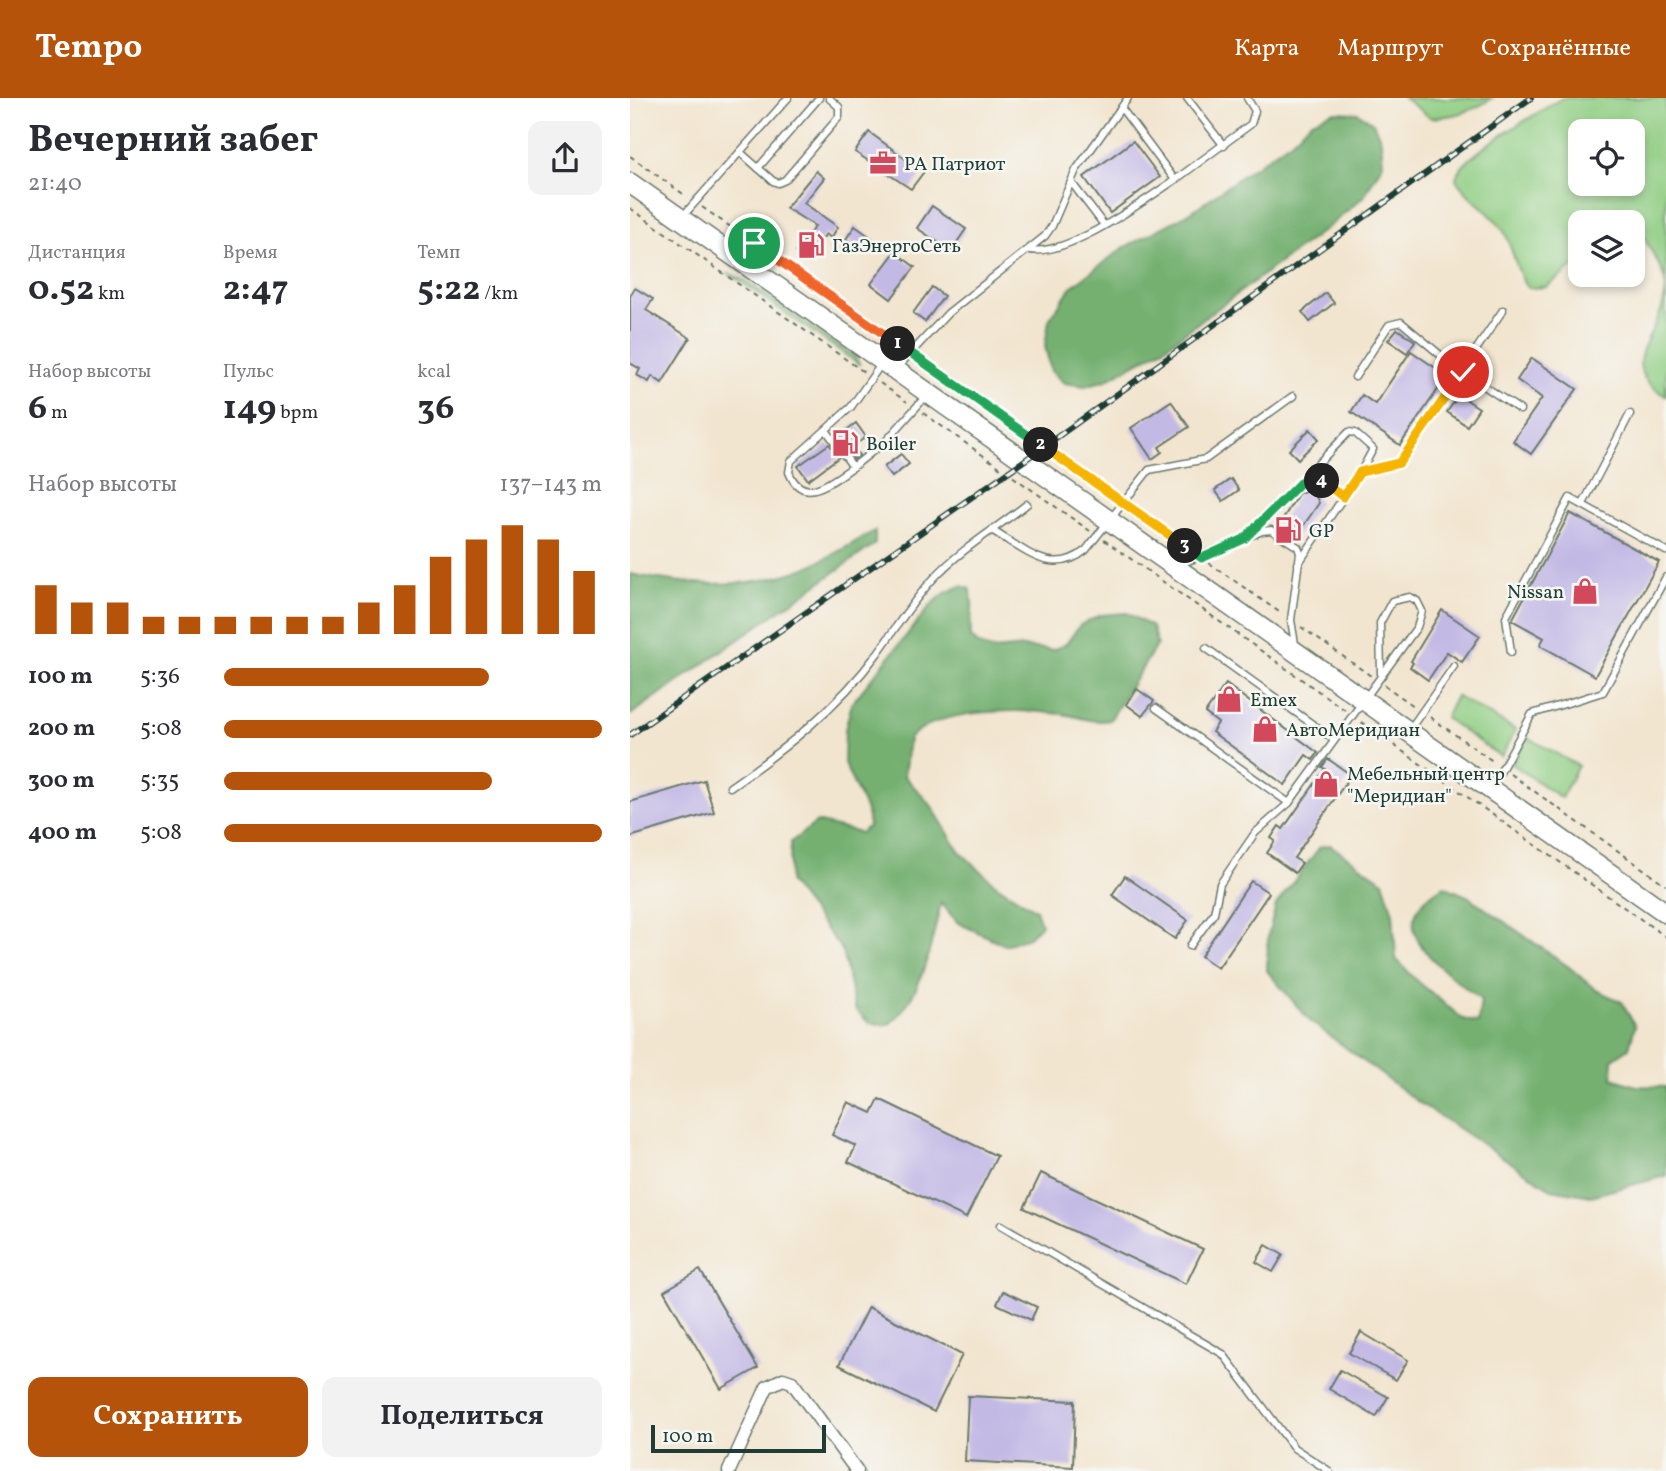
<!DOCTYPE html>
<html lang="ru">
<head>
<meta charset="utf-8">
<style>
  :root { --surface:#fff; --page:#f2f2f3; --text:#2b2b33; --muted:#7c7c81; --accent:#b45309 }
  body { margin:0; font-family:Vollkorn,serif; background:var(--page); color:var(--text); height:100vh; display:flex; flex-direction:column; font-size:26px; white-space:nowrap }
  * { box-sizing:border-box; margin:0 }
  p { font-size:23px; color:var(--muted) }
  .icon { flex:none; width:38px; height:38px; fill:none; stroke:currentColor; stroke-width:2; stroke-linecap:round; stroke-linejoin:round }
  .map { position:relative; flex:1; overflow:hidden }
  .drawer { display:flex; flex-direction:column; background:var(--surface); width:630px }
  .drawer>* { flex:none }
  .buttons { position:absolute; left:938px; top:21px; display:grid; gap:14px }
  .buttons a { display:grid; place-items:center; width:77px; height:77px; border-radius:14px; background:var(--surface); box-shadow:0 4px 10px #0003; font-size:35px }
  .scale { position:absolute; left:21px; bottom:18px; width:175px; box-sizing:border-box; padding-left:7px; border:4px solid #1f3d34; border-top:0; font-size:19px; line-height:24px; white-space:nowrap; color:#1f3d34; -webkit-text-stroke:5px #f6f6f2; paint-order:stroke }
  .pin { position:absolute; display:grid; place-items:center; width:60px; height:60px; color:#fff; margin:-30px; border:4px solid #fff; border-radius:50%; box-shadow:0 2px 7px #0007 }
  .km { position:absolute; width:35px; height:35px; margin:-18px; border-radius:50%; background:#222; color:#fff; font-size:19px; line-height:35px; text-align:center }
  .round { display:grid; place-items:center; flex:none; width:74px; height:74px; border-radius:14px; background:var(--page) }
  .overview { display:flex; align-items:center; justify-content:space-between; height:119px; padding:0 28px }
  h1 { font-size:38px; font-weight:700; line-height:52px }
  .stats { display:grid; grid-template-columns:repeat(3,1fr); gap:10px; height:119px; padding:7px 28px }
  .stats div { display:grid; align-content:center }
  .stats b { font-size:35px; font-weight:700 }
  .stats small { font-size:19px; font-weight:400 }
  .stats p { font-size:19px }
  .chart { height:196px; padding:14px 28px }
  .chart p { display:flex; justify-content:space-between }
  .chart svg { width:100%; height:126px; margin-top:7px; stroke:var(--accent); stroke-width:6 }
  .action { display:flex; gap:14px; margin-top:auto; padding:14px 28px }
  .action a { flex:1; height:80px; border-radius:14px; background:var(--accent); color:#fff; font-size:28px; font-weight:700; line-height:80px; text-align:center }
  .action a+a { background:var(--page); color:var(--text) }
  ul { padding:0 28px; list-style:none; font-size:23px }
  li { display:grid; grid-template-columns:112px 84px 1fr; align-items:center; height:52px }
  li i { height:18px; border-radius:9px; background:var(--accent) }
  header { display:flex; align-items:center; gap:42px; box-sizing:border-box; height:98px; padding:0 35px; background:var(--accent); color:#fff }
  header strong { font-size:33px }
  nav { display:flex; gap:38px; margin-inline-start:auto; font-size:24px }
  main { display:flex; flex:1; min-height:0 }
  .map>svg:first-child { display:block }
  .green { fill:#90cd83; stroke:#58855c; stroke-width:2; fill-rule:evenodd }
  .forest { fill:#74b071; stroke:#4a7652; stroke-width:2 }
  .building { fill:#c3b9e5 }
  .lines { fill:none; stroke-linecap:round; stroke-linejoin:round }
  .lane-casing { stroke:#69786a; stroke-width:9 }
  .street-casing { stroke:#69786a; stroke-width:15 }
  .primary-casing { stroke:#69786a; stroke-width:22 }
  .path { stroke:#69786a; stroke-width:2; stroke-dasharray:5 5; stroke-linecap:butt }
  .lane { stroke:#fff; stroke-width:6 }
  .street { stroke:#fff; stroke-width:12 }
  .primary { stroke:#fff; stroke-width:19 }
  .rail-casing { stroke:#1f3d34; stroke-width:6 }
  .rail { stroke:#f6f6f2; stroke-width:3.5; stroke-dasharray:10; stroke-linecap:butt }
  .split-1-casing { stroke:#fff; stroke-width:14 }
  .split-2-casing { stroke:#fff; stroke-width:14 }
  .split-3-casing { stroke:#fff; stroke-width:14 }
  .split-4-casing { stroke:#fff; stroke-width:14 }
  .split-5-casing { stroke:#fff; stroke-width:14 }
  .split-1 { stroke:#f0652b; stroke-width:9 }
  .split-2 { stroke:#22a559; stroke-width:9 }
  .split-3 { stroke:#f5b400; stroke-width:9 }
  .split-4 { stroke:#22a559; stroke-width:9 }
  .split-5 { stroke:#f5b400; stroke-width:9 }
  .labels { text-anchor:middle; stroke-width:5; stroke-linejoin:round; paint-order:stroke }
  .poi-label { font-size:19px; fill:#1f3d34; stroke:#f6f6f2; text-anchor:start }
</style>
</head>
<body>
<header>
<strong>Tempo</strong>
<nav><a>Карта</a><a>Маршрут</a><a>Сохранённые</a></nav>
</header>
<main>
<section class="drawer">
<div class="overview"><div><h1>Вечерний забег</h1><p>21:40</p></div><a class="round"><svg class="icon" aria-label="share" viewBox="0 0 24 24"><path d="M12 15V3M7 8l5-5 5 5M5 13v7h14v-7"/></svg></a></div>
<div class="stats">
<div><p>Дистанция</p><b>0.52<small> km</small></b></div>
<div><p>Время</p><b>2:47</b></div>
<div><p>Темп</p><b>5:22<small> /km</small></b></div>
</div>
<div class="stats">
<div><p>Набор высоты</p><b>6<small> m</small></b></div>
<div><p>Пульс</p><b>149<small> bpm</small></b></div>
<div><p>kcal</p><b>36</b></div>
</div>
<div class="chart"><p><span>Набор высоты</span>137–143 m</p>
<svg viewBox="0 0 160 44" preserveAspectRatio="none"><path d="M5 44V27M15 44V33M25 44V33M35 44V38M45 44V38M55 44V38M65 44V38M75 44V38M85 44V38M95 44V33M105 44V27M115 44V17M125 44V11M135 44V6M145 44V11M155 44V22"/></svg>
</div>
<ul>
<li><b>100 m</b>5:36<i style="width:70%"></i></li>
<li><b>200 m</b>5:08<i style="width:100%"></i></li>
<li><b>300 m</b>5:35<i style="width:71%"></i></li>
<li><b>400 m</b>5:08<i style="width:100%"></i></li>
</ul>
<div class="action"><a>Сохранить</a><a>Поделиться</a></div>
</section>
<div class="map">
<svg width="1036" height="1373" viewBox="0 0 1036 1373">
  <rect width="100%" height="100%" fill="#f6f6f2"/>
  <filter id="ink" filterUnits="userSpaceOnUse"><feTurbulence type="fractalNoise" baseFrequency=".0143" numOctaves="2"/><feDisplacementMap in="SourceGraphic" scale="14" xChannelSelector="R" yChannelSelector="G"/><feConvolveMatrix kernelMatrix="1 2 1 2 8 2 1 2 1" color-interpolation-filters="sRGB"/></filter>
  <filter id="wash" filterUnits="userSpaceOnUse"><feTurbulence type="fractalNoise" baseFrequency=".00686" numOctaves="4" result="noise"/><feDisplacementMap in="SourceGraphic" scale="28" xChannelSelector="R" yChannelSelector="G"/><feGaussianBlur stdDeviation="1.57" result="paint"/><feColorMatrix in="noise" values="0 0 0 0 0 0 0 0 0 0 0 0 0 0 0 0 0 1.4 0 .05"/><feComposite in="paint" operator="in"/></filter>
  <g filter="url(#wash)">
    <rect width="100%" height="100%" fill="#f2e5cf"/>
    <g class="green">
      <path d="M 774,0 L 862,0 C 843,14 824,18 801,20 Z"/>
      <path d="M 932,0 L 1036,0 L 1036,298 C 978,266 1036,234 1036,188 C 1034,171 1021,153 1013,138 L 1003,134 L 1003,124 L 950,124 L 950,164 L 916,189 L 899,190 C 888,182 883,150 875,135 C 862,113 837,101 826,81 C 827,59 911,14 932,0 ZM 1003,33 L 1003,86 L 950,86 L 950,33 Z"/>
      <polygon points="98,175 114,182 224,258 230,267"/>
      <polygon points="826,598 886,632 871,659 815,620"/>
      <polygon points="897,639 948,668 931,700 882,666"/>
    </g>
    <g class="forest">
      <polygon points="703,14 728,15 743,25 751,42 753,65 734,98 702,126 534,250 476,282 455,288 434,285 421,273 415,248 419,222 441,189 493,150 558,116 661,43 682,23"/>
      <path d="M 245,433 L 245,446 L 0,617 L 0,476 C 57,487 111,492 167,473 C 194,464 220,446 245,433 Z"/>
      <path d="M 331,488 L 339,490 C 346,505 339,522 341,539 L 349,547 L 364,552 L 394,549 L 423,552 L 436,546 L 450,527 L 471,517 L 497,515 L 522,529 L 527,546 L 480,622 C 463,626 449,618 432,616 C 392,611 307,609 279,641 L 274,678 L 301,707 L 329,753 L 365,786 L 406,812 L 411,826 L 399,839 L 375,847 L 328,825 L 311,805 C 301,845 293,900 258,927 L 239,925 L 225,911 L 212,852 L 159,784 L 161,744 L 187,724 L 230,735 L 239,728 L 237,715 L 214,665 L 215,632 L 222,605 L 301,507 L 315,495 Z"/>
      <path d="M 700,747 L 753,783 L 763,815 L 766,861 L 786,882 L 833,921 L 848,925 L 851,902 C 814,871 743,829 814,788 L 837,798 L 939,869 L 966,892 L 992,904 L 1005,928 L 999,950 L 983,961 L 982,980 L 1006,988 L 1036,989 L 1036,1078 L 961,1098 L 921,1091 L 788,1004 L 680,923 L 637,873 L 638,838 L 646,807 L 690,749 Z"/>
    </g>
    <g id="blocks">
      <g class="building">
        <polygon points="239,34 284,67 286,64 296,71 281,91 225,54"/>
        <polygon points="503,43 530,79 480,115 454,79"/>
        <polygon points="186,73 194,80 174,105 208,129 201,140 196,136 177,161 166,154 185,128 156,110"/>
        <polygon points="302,108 336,131 321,153 287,130"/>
        <polygon points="225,128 242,140 233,153 216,141"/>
        <polygon points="265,154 285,169 261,201 241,186"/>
        <polygon points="302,189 314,198 295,224 283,215"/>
        <polygon points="5,190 23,201 16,212 60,240 32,285 22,278 19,284 7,277 10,271 0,265 0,198"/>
        <polygon points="696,195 704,205 680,224 672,214"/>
        <polygon points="767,231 785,243 777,255 758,242"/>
        <polygon points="781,253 817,278 770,347 721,314 732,297 745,306"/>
        <polygon points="902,260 947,291 901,356 883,343 912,300 887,282"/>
        <polygon points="829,297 849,310 837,328 817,314"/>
        <polygon points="541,303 559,329 529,349 532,354 522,361 501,330"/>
        <polygon points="226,325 236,339 223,348 229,357 224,361 208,339"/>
        <polygon points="680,331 689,341 668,361 659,352"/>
        <polygon points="199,346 209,359 178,382 168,368"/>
        <polygon points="271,356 279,366 262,379 254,369"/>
        <polygon points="601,381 609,392 593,403 585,392"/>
        <polygon points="677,392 684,394 689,405 665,440 648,429 668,396"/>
        <polygon points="940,415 1029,464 965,578 910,547 914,540 882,522"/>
        <polygon points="812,512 850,538 832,564 817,554 798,582 780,569 783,565 781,563"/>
        <polygon points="596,586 688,655 683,662 676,657 655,687 582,634 588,625 575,615"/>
        <polygon points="507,591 524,603 512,618 496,606"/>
        <polygon points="698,661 721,677 664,760 672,765 665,775 637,755 645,743 641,740 649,728 653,731 695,671 692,669"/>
        <polygon points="74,682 84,714 0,739 0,704"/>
        <polygon points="495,778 558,822 545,841 482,797"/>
        <polygon points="621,783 639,795 588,870 571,858"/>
        <polygon points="249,1001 367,1058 336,1120 218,1064 226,1048 202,1037 218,1004 242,1015"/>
        <polygon points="411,1075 573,1151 556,1186 394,1110"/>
        <polygon points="636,1147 653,1157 643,1174 626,1164"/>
        <polygon points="70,1172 128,1270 91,1291 34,1193"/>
        <polygon points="373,1193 407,1209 401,1222 367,1206"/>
        <polygon points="238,1209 332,1257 304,1314 209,1267"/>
        <polygon points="731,1234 778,1262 766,1282 719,1255"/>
        <polygon points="710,1272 758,1299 746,1319 699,1291"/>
        <polygon points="338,1298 445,1303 443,1369 335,1363"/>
      </g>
    </g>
  </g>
  <g filter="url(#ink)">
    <use href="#blocks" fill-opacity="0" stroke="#69786a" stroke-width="2"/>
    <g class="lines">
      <defs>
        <g id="lane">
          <polyline points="557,0 594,48"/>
          <polyline points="110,54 143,83 148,85 155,82 209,19 209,9 199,0"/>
          <polyline points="128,70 189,0"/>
          <polyline points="545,82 621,26 625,13 617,0"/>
          <polyline points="441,84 474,127"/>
          <polyline points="52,119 158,0"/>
          <path d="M 400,152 C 439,158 512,104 545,82 L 492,11"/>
          <polyline points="266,271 318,215 415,138 422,128 446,72 498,0"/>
          <polyline points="725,279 759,227 771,224 820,265 890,312"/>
          <polyline points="196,332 223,369 257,342 297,297"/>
          <path d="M 223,369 C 203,382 173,410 159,374 L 161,363 L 221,309 L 252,265"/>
          <polyline points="681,374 713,399"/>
          <polyline points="953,406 1000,316"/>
          <path d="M 363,433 C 394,451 422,480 456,452 L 519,372 L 576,361 L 663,298"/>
          <polyline points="619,436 719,334 725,335 743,351 730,375"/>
          <polyline points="668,466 730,375 769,365 873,212"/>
          <polyline points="548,467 632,433 641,432 668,449 670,455 661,522 665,546"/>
          <polyline points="576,550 703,641"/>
          <polyline points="881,554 876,519 940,400 1036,453"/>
          <polyline points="526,610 659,705"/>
          <polyline points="780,631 824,568"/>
          <path d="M 100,689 C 154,652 208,609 247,556 C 266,530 282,503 305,479 C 331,451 367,430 397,406"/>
          <polyline points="862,689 902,616 973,594 1036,479"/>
          <polyline points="560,848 584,815 590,786 625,735 659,705 787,529 792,513 787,503 780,499 762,503 750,525 751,577"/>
          <polyline points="371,1127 593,1256 664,1350 699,1373"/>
        </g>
        <polyline id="street" points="99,1373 137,1289 153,1281 162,1284 227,1373"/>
        <polyline id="primary" points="0,85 1036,815"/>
      </defs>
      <use href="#lane" class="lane-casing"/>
      <use href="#street" class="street-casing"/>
      <use href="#primary" class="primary-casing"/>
      <g class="path">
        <polyline points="0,58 56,98"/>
        <polyline points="72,109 274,250"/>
        <polyline points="0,110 234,274"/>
        <polyline points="287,259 486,399"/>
        <polyline points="250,285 277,304"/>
        <polyline points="293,315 460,433"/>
        <polyline points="502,411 560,452"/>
        <polyline points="474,442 715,612"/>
        <polyline points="579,465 652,516"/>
        <polyline points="671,529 741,578"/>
        <polyline points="754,587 784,608"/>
        <polyline points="800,619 864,664"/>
        <polyline points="731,624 1036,839"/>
        <polyline points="880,676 1036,787"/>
      </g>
      <use href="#lane" class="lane"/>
      <use href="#street" class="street"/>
      <use href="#primary" class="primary"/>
      <defs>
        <polyline id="rail" points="0,637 395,362 901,0"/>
      </defs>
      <use href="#rail" class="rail-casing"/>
      <use href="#rail" class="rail"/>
    </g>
  </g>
  <g class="lines" filter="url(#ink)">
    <defs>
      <polyline id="split-1" points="124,145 268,246"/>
      <polyline id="split-2" points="268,246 411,347"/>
      <polyline id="split-3" points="411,347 555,448"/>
      <polyline id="split-4" points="555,448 572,460 614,441 681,374 692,383"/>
      <polyline id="split-5" points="692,383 713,399 730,374 769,365 833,274"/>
    </defs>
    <use href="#split-1" class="split-1-casing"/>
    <use href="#split-2" class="split-2-casing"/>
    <use href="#split-3" class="split-3-casing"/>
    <use href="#split-4" class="split-4-casing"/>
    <use href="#split-5" class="split-5-casing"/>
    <use href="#split-1" class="split-1"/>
    <use href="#split-2" class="split-2"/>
    <use href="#split-3" class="split-3"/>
    <use href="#split-4" class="split-4"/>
    <use href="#split-5" class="split-5"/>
  </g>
  <defs>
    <symbol id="office-bare" viewBox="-9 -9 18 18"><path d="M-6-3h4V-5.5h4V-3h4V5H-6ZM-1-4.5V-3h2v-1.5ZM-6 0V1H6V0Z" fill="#d1495b" stroke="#f6f6f2" stroke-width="2.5" paint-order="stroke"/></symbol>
    <symbol id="fuel-bare" viewBox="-9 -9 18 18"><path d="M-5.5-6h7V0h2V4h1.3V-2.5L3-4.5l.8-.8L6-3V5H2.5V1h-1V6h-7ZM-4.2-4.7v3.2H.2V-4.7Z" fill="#d1495b" stroke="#f6f6f2" stroke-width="2.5" paint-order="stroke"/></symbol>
    <symbol id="shop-bare" viewBox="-9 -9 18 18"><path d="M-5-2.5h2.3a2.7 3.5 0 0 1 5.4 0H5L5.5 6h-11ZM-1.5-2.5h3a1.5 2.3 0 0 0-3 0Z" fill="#d1495b" stroke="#f6f6f2" stroke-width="2.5" paint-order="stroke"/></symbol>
  </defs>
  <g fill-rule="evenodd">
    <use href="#office-bare" x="234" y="46" width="38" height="38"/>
    <use href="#fuel-bare" x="162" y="128" width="38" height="38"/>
    <use href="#fuel-bare" x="196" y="326" width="38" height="38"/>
    <use href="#fuel-bare" x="639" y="413" width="38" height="38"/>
    <use href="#shop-bare" x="936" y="474" width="38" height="38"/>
    <use href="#shop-bare" x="580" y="582" width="38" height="38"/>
    <use href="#shop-bare" x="616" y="612" width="38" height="38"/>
    <use href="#shop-bare" x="677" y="667" width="38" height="38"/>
  </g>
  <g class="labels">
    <g class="poi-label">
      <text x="274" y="72">РА Патриот</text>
      <text x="202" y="154">ГазЭнергоСеть</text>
      <text x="236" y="352">Boiler</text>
      <text x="679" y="439">GP</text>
      <text x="934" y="500" text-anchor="end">Nissan</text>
      <text x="620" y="608">Emex</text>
      <text x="656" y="638">АвтоМеридиан</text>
      <text x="717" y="682">Мебельный центр<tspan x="717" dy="22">"Меридиан"</tspan></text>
    </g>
  </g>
</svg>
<div class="buttons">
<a><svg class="icon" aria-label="locate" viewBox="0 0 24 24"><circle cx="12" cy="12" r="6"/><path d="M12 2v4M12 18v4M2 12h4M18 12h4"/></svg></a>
<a><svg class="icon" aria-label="layers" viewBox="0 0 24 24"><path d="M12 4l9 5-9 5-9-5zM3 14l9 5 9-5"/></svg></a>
</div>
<div class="scale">100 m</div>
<div class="pin" style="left:124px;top:145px;background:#1e9e55"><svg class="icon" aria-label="arrive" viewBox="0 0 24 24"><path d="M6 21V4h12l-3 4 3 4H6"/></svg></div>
<div class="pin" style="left:833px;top:274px;background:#d93025"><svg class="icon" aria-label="check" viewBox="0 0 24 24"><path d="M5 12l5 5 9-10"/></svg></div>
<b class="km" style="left:268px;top:246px">1</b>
<b class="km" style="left:411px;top:347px">2</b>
<b class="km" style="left:555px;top:448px">3</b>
<b class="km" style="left:692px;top:383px">4</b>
</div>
</main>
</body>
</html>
